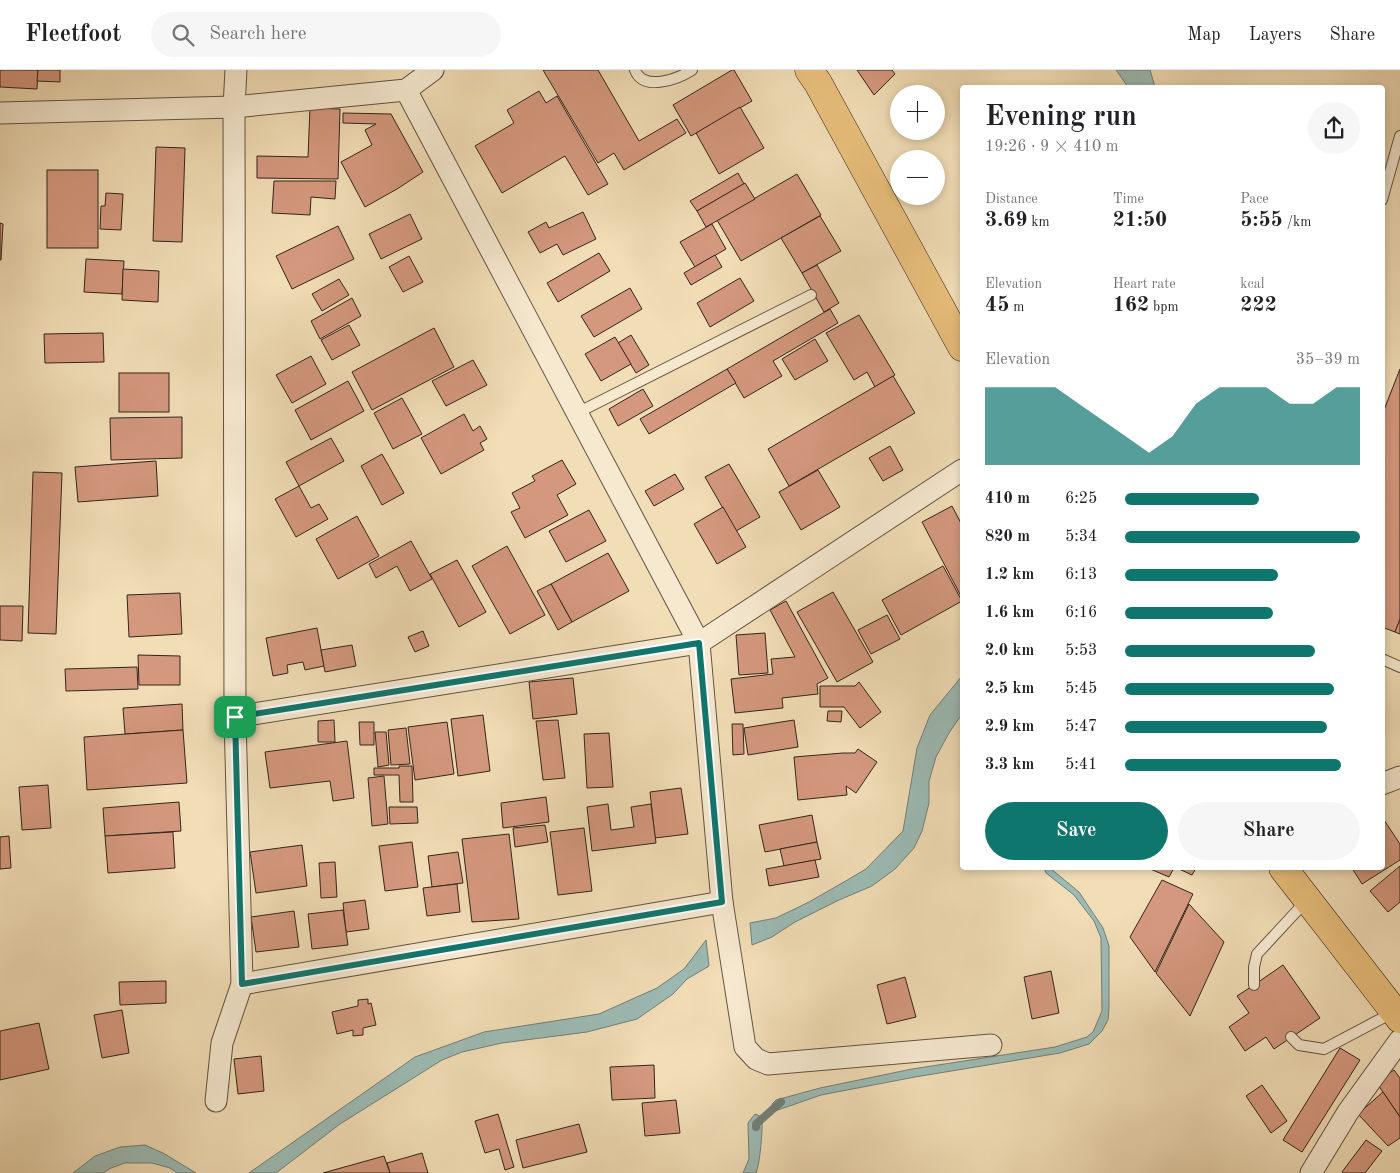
<!DOCTYPE html>
<html lang="en">
<head>
<meta charset="utf-8">
<style>
  :root { --surface:#fff; --page:#f6f6f6; --text:#202124; --muted:#757577; --line:#e0e0e0; --accent:#0f766e }
  body { margin:0; font-family:"Old Standard TT",serif; background:var(--page); color:var(--text); height:100vh; display:flex; flex-direction:column; font-size:19px; white-space:nowrap }
  * { box-sizing:border-box; margin:0 }
  p { font-size:16px; color:var(--muted) }
  .icon { flex:none; width:28px; height:28px; fill:none; stroke:currentColor; stroke-width:2; stroke-linecap:round; stroke-linejoin:round }
  .map { position:relative; flex:1; overflow:hidden }
  .panel { position:absolute; left:960px; top:15px; width:425px; height:785px; display:flex; flex-direction:column; background:var(--surface); border-radius:5px; box-shadow:0 2px 8px #0003 }
  .panel>* { flex:none }
  .fabs { position:absolute; left:890px; top:15px; display:grid; gap:10px }
  .fabs a { display:grid; place-items:center; width:55px; height:55px; border-radius:50%; background:var(--surface); box-shadow:0 2px 8px #0003; font-size:25px }
  .pin { position:absolute; display:grid; place-items:center; width:42px; height:42px; color:#fff; margin:-21px; border-radius:10px; box-shadow:0 2px 8px #0006 }
  .round { display:grid; place-items:center; flex:none; width:52px; height:52px; border-radius:26px; background:var(--page) }
  .head { display:flex; align-items:center; justify-content:space-between; height:85px; padding:0 25px }
  h1 { font-size:28px; font-weight:700; line-height:38px }
  .metrics { display:grid; grid-template-columns:repeat(3,1fr); gap:8px; height:85px; padding:5px 25px }
  .metrics div { display:grid; align-content:center }
  .metrics b { font-size:21px; font-weight:700 }
  .metrics small { font-size:14px; font-weight:400 }
  .metrics p { font-size:14px }
  .chart { height:140px; padding:10px 25px }
  .chart p { display:flex; justify-content:space-between }
  .chart svg { width:100%; height:90px; margin-top:5px; fill:var(--accent); opacity:.7 }
  .cta { display:flex; gap:10px; margin-top:auto; padding:10px 25px }
  .cta a { flex:1; height:58px; border-radius:30px; background:var(--accent); color:#fff; font-size:20px; font-weight:700; line-height:58px; text-align:center }
  .cta a+a { background:var(--page); color:var(--text) }
  ul { padding:0 25px; list-style:none; font-size:16px }
  li { display:grid; grid-template-columns:80px 60px 1fr; align-items:center; height:38px }
  li i { height:12px; border-radius:6px; background:var(--accent) }
  header { display:flex; align-items:center; gap:30px; box-sizing:border-box; height:70px; padding:0 25px; background:var(--surface); border-bottom:1px solid var(--line) }
  header strong { font-size:24px }
  nav { display:flex; gap:28px; margin-inline-start:auto; font-size:18px }
  .search { width:350px; height:45px; background:var(--page); display:flex; align-items:center; gap:12px; box-sizing:border-box; padding:0 18px; border-radius:28px; color:var(--muted); font-size:19px }
  .map>svg:first-child { display:block }
  .water { fill:#9cbbb5; stroke:#727f78 }
  .lines { fill:none; stroke-linecap:round; stroke-linejoin:round }
  .stream { stroke:#727f78; stroke-width:8 }
  .building { fill:#d4987e; stroke:#33251c }
  .lane-casing { stroke:#625342; stroke-width:12 }
  .street-casing { stroke:#625342; stroke-width:23 }
  .primary-casing { stroke:#33251c; stroke-width:29 }
  .lane { stroke:#f6e9d0; stroke-width:10 }
  .street { stroke:#f6e9d0; stroke-width:21 }
  .primary { stroke:#e8be7b; stroke-width:28 }
  .route-casing { stroke:#fff; stroke-width:10 }
  .route { stroke:#0f766e; stroke-width:6 }
</style>
</head>
<body>
<header>
<strong>Fleetfoot</strong>
<div class="search"><svg class="icon" aria-label="search" viewBox="0 0 24 24"><circle cx="10" cy="10" r="6"/><path d="M15 15l6 6"/></svg>Search here</div>
<nav><a>Map</a><a>Layers</a><a>Share</a></nav>
</header>
<div class="map">
<svg width="1400" height="1103" viewBox="0 0 1400 1103">
  <rect width="100%" height="100%" fill="#f1ddb6"/>
  <filter id="stains"><feTurbulence type="fractalNoise" baseFrequency=".004" numOctaves="4"/><feColorMatrix values="0 0 0 0 .2 0 0 0 0 .09 0 0 0 0 .02 0 0 0 .5 -.17"/></filter>
  <radialGradient id="worn" r=".72"><stop offset=".6" stop-color="#630" stop-opacity="0"/><stop offset="1" stop-color="#630" stop-opacity=".3"/></radialGradient>
  <g class="water">
    <polygon points="1116,0 1150,0 1155,17 1128,17"/>
    <polygon points="962,606 962,644 949,663 936,687 929,711 929,733 922,761 914,778 895,799 872,816 839,830 795,852 772,867 752,875 750,853 776,848 809,832 837,816 866,799 903,761 917,678 930,645"/>
    <polygon points="1044,798 1050,798 1079,822 1103,858 1109,876 1109,938 1108,950 1102,961 1089,974 1060,983 915,1007 821,1025 775,1041 772,1034 776,1030 820,1018 912,999 1055,977 1087,967 1093,962 1102,941 1101,868 1094,851 1074,825 1046,803"/>
    <polygon points="706,870 709,896 687,909 673,924 637,949 587,962 502,973 462,982 442,990 340,1054 276,1103 249,1103 415,987 484,962 599,944 657,918 684,899"/>
    <path d="M 755,1044 L 762,1047 C 763,1058 760,1094 756,1103 L 743,1103 L 749,1089 L 748,1053 Z"/>
    <polygon points="145,1075 163,1083 196,1103 177,1103 170,1098 152,1093 125,1093 111,1098 103,1103 73,1103 95,1086 120,1077"/>
  </g>
  <g class="lines">
    <polyline class="stream" points="756,1057 756,1054 781,1032"/>
  </g>
  <g class="building">
    <polygon points="0,0 38,0 37,19 0,17"/>
    <polygon points="38,0 60,0 60,12 37,11"/>
    <polygon points="543,0 598,0 639,71 677,49 686,63 624,100 614,83 598,93"/>
    <polygon points="732,0 734,0 752,31 691,66 673,35"/>
    <polygon points="857,0 892,0 895,4 874,25"/>
    <polygon points="539,21 546,33 557,26 608,114 588,125 565,86 502,123 475,76 514,53 507,40"/>
    <polygon points="740,37 764,78 719,104 696,63"/>
    <polygon points="310,38 340,39 338,109 257,108 257,86 308,87"/>
    <polygon points="343,43 391,44 423,102 397,119 365,137 341,92 372,75 365,60 376,54 343,53"/>
    <polygon points="156,77 185,78 182,172 153,171"/>
    <rect x="47" y="100" width="51" height="78"/>
    <polygon points="738,103 744,114 697,141 690,131"/>
    <polygon points="797,104 821,145 741,191 717,150"/>
    <polygon points="274,111 336,111 335,129 311,127 310,145 272,143"/>
    <polygon points="745,113 755,129 706,157 697,141"/>
    <polygon points="106,123 123,124 121,160 100,159 101,136 105,136"/>
    <polygon points="583,142 596,169 563,185 557,174 540,183 528,162 546,152 549,158"/>
    <polygon points="410,144 422,169 381,189 369,164"/>
    <polygon points="820,146 841,181 802,203 781,168"/>
    <polygon points="0,153 3,154 1,190 0,190"/>
    <polygon points="712,154 726,179 695,197 680,172"/>
    <polygon points="338,156 354,189 292,219 276,186"/>
    <polygon points="599,183 610,201 558,232 547,213"/>
    <polygon points="715,185 722,197 691,215 684,203"/>
    <polygon points="409,186 423,212 403,222 389,197"/>
    <polygon points="86,189 124,191 122,224 84,222"/>
    <polygon points="817,195 839,233 824,242 802,203"/>
    <polygon points="123,199 159,201 158,232 122,230"/>
    <polygon points="740,208 754,231 710,257 697,233"/>
    <polygon points="339,209 349,225 322,241 312,224"/>
    <polygon points="630,218 642,239 594,267 581,246"/>
    <polygon points="352,228 361,246 320,269 311,251"/>
    <polygon points="830,239 838,253 773,291 782,306 744,328 727,299"/>
    <polygon points="859,245 895,305 875,317 867,302 854,310 826,263"/>
    <polygon points="349,255 360,275 332,290 321,270"/>
    <polygon points="434,258 454,297 372,340 352,302"/>
    <polygon points="103,263 104,292 45,293 44,264"/>
    <polygon points="631,265 649,295 636,303 618,273"/>
    <polygon points="615,267 631,294 601,311 585,284"/>
    <polygon points="815,269 828,291 795,310 782,289"/>
    <polygon points="311,286 326,314 292,333 276,305"/>
    <polygon points="473,290 487,315 446,336 432,311"/>
    <polygon points="727,299 736,313 649,364 640,349"/>
    <polygon points="1400,299 1400,550 1395,562 1382,557 1382,345"/>
    <rect x="119" y="303" width="50" height="39"/>
    <polygon points="893,306 915,343 789,416 768,379"/>
    <polygon points="348,311 364,341 311,370 295,340"/>
    <polygon points="643,319 653,336 618,356 609,339"/>
    <polygon points="402,328 422,364 393,379 374,343"/>
    <polygon points="464,344 473,361 480,356 487,369 480,373 484,380 441,404 421,368"/>
    <polygon points="182,347 182,388 111,390 110,348"/>
    <polygon points="331,368 344,391 299,416 286,392"/>
    <polygon points="890,376 903,400 883,411 869,388"/>
    <polygon points="382,384 404,423 382,435 361,396"/>
    <polygon points="562,390 576,414 557,425 568,445 525,468 511,442 520,438 512,423 535,411 532,406"/>
    <polygon points="156,391 158,426 78,432 75,397"/>
    <polygon points="729,394 760,447 736,461 705,407"/>
    <polygon points="818,400 840,437 801,460 779,422"/>
    <polygon points="33,402 62,403 56,564 28,563"/>
    <polygon points="675,404 684,419 654,436 645,421"/>
    <polygon points="299,416 311,438 319,434 328,449 296,467 275,429"/>
    <polygon points="952,436 962,455 962,528 922,452"/>
    <polygon points="723,437 746,477 717,494 694,454"/>
    <polygon points="589,440 606,471 566,492 549,461"/>
    <polygon points="357,446 379,486 338,509 316,469"/>
    <polygon points="411,471 432,509 410,521 397,496 376,508 369,494"/>
    <polygon points="507,476 545,545 510,564 472,496"/>
    <polygon points="608,483 629,521 572,552 551,514"/>
    <polygon points="457,490 486,542 459,557 430,504"/>
    <polygon points="943,496 962,531 901,565 882,530"/>
    <polygon points="551,514 572,552 558,560 537,521"/>
    <polygon points="833,522 873,592 837,612 797,542"/>
    <polygon points="180,523 182,564 129,567 127,525"/>
    <polygon points="786,531 828,608 817,614 818,624 782,628 783,638 735,643 731,609 773,604 771,589 795,587 770,540"/>
    <polygon points="0,536 23,536 22,571 0,570"/>
    <polygon points="887,545 900,569 871,584 858,560"/>
    <polygon points="1400,549 1400,564 1395,562"/>
    <polygon points="317,558 324,596 305,600 303,592 287,595 288,603 273,606 266,568"/>
    <polygon points="423,561 429,576 415,582 408,567"/>
    <polygon points="765,563 768,603 739,605 736,565"/>
    <polygon points="352,575 356,596 325,602 321,580"/>
    <polygon points="138,585 180,586 180,615 139,615"/>
    <polygon points="137,597 138,619 66,621 65,599"/>
    <polygon points="573,608 577,644 533,649 529,612"/>
    <polygon points="859,612 881,642 860,658 844,637 820,637 820,616 855,616"/>
    <polygon points="182,634 183,660 125,664 123,638"/>
    <polygon points="828,641 842,641 841,652 827,651"/>
    <polygon points="483,645 490,701 458,706 451,649"/>
    <polygon points="334,650 335,672 318,672 318,651"/>
    <polygon points="558,650 565,708 543,710 536,651"/>
    <polygon points="794,650 798,677 748,685 744,658"/>
    <polygon points="359,652 374,652 374,675 360,675"/>
    <polygon points="447,652 454,704 415,710 408,657"/>
    <polygon points="732,654 743,654 744,684 733,685"/>
    <polygon points="406,658 410,694 391,695 388,660"/>
    <polygon points="183,660 187,713 87,720 84,667"/>
    <polygon points="375,662 386,662 389,695 378,697"/>
    <polygon points="609,663 613,717 587,718 584,664"/>
    <polygon points="347,671 354,728 333,731 330,711 270,718 265,682"/>
    <polygon points="858,679 877,692 856,723 846,716 847,725 798,730 794,687 843,683 855,683"/>
    <polygon points="399,696 412,696 413,732 400,732 399,705 374,705 374,698 399,698"/>
    <polygon points="384,706 388,754 372,756 368,708"/>
    <polygon points="48,715 51,758 22,760 19,717"/>
    <polygon points="681,718 688,764 655,768 650,722"/>
    <polygon points="546,727 549,752 503,758 501,733"/>
    <polygon points="179,732 181,761 105,766 103,738"/>
    <polygon points="608,734 611,760 634,757 631,737 651,734 656,773 592,781 587,737"/>
    <polygon points="389,737 417,737 418,753 390,754"/>
    <polygon points="812,745 817,772 765,782 759,755"/>
    <polygon points="1382,747 1400,774 1400,790 1362,814 1352,798 1382,798"/>
    <polygon points="545,755 548,772 515,777 513,758"/>
    <polygon points="584,758 592,821 558,825 550,762"/>
    <polygon points="173,762 175,798 108,803 105,766"/>
    <polygon points="509,764 519,849 472,852 462,769"/>
    <polygon points="9,766 11,798 0,799 0,767"/>
    <polygon points="412,772 418,817 385,821 379,776"/>
    <polygon points="817,772 821,789 784,796 780,779"/>
    <polygon points="302,775 307,816 256,823 250,782"/>
    <polygon points="458,782 463,813 432,817 428,786"/>
    <polygon points="815,790 819,807 769,816 766,799"/>
    <polygon points="335,792 337,827 321,828 319,793"/>
    <polygon points="1400,796 1400,832 1388,842 1370,821"/>
    <polygon points="1148,798 1174,798 1169,807"/>
    <polygon points="1177,798 1196,798 1192,805"/>
    <polygon points="1162,810 1193,824 1155,902 1130,867"/>
    <polygon points="457,814 460,842 427,846 423,818"/>
    <polygon points="365,830 369,859 346,862 343,833"/>
    <polygon points="1189,834 1224,872 1190,946 1156,903"/>
    <polygon points="343,840 348,875 312,879 308,844"/>
    <polygon points="294,841 299,877 256,882 251,847"/>
    <polygon points="1283,895 1320,948 1274,979 1266,967 1245,981 1229,957 1249,943 1237,926 1254,915"/>
    <polygon points="1051,901 1059,943 1032,949 1024,907"/>
    <polygon points="905,907 916,947 887,954 877,915"/>
    <polygon points="166,911 166,933 120,935 119,912"/>
    <polygon points="368,929 368,934 371,933 376,955 363,958 363,965 353,966 353,960 337,964 332,942 358,936 358,930"/>
    <polygon points="122,940 129,983 102,988 94,945"/>
    <polygon points="39,953 49,999 0,1010 0,961"/>
    <polygon points="1340,978 1360,990 1302,1082 1283,1070"/>
    <polygon points="261,986 264,1021 238,1024 234,989"/>
    <polygon points="654,995 655,1028 612,1030 610,997"/>
    <polygon points="1394,1000 1400,1008 1400,1047 1376,1012"/>
    <polygon points="1262,1015 1287,1051 1271,1063 1246,1026"/>
    <polygon points="1383,1022 1400,1047 1400,1068 1388,1076 1358,1044"/>
    <polygon points="676,1030 680,1063 645,1066 642,1033"/>
    <polygon points="498,1044 514,1097 505,1100 499,1079 485,1083 475,1051"/>
    <polygon points="579,1054 587,1082 523,1098 516,1070"/>
    <polygon points="1366,1070 1382,1081 1365,1103 1343,1103 1342,1102"/>
    <polygon points="422,1083 428,1103 390,1103 387,1093"/>
    <polygon points="384,1086 390,1103 323,1103"/>
  </g>
  <g class="lines">
    <defs>
      <g id="lane">
        <path d="M 635,0 C 643,22 678,9 692,0"/>
        <polyline points="1382,130 1400,66"/>
        <polyline points="577,343 811,225"/>
        <polyline points="1382,589 1400,597"/>
        <polyline points="1254,915 1254,897 1257,884 1307,830"/>
        <polyline points="1291,967 1299,975 1324,979 1392,943"/>
      </g>
      <g id="street">
        <polyline points="406,20 699,573 722,832 745,977 756,989 768,994 991,975"/>
        <polyline points="0,43 234,37 406,20 433,0"/>
        <polyline points="235,647 699,573 962,400"/>
        <polyline points="1382,714 1400,707"/>
        <polyline points="242,914 722,832"/>
        <polyline points="216,1031 222,973 242,914 235,647 234,37 236,0"/>
        <polyline points="1311,1103 1348,1042 1400,970"/>
      </g>
      <g id="primary">
        <polyline points="809,0 818,13 962,277"/>
        <polyline points="1283,798 1400,949"/>
      </g>
    </defs>
    <use href="#lane" class="lane-casing"/>
    <use href="#street" class="street-casing"/>
    <use href="#primary" class="primary-casing"/>
    <use href="#lane" class="lane"/>
    <use href="#street" class="street"/>
    <use href="#primary" class="primary"/>
  </g>
  <g class="lines">
    <defs>
      <polygon id="route" points="699,573 722,832 242,914 235,647"/>
    </defs>
    <use href="#route" class="route-casing"/>
    <use href="#route" class="route"/>
  </g>
  <rect width="100%" height="100%" filter="url(#stains)"/>
  <rect width="100%" height="100%" fill="url(#worn)"/>
</svg>
<div class="fabs">
<a>+</a>
<a>−</a>
</div>
<div class="pin" style="left:235px;top:647px;background:#1e9e55"><svg class="icon" aria-label="arrive" viewBox="0 0 24 24"><path d="M6 21V4h12l-3 4 3 4H6"/></svg></div>
<section class="panel">
<div class="head"><div><h1>Evening run</h1><p>19:26 · 9 × 410 m</p></div><a class="round"><svg class="icon" aria-label="share" viewBox="0 0 24 24"><path d="M12 15V3M7 8l5-5 5 5M5 13v7h14v-7"/></svg></a></div>
<div class="metrics">
<div><p>Distance</p><b>3.69<small> km</small></b></div>
<div><p>Time</p><b>21:50</b></div>
<div><p>Pace</p><b>5:55<small> /km</small></b></div>
</div>
<div class="metrics">
<div><p>Elevation</p><b>45<small> m</small></b></div>
<div><p>Heart rate</p><b>162<small> bpm</small></b></div>
<div><p>kcal</p><b>222</b></div>
</div>
<div class="chart"><p><span>Elevation</span>35–39 m</p>
<svg viewBox="0 0 160 44" preserveAspectRatio="none"><path d="M0 44V6L10 6L20 6L30 6L40 14L50 22L60 30L70 38L80 30L90 14L100 6L110 6L120 6L130 14L140 14L150 6L160 6V44z"/></svg>
</div>
<ul>
<li><b>410 m</b>6:25<i style="width:57%"></i></li>
<li><b>820 m</b>5:34<i style="width:100%"></i></li>
<li><b>1.2 km</b>6:13<i style="width:65%"></i></li>
<li><b>1.6 km</b>6:16<i style="width:63%"></i></li>
<li><b>2.0 km</b>5:53<i style="width:81%"></i></li>
<li><b>2.5 km</b>5:45<i style="width:89%"></i></li>
<li><b>2.9 km</b>5:47<i style="width:86%"></i></li>
<li><b>3.3 km</b>5:41<i style="width:92%"></i></li>
</ul>
<div class="cta"><a>Save</a><a>Share</a></div>
</section>
</div>
</body>
</html>
